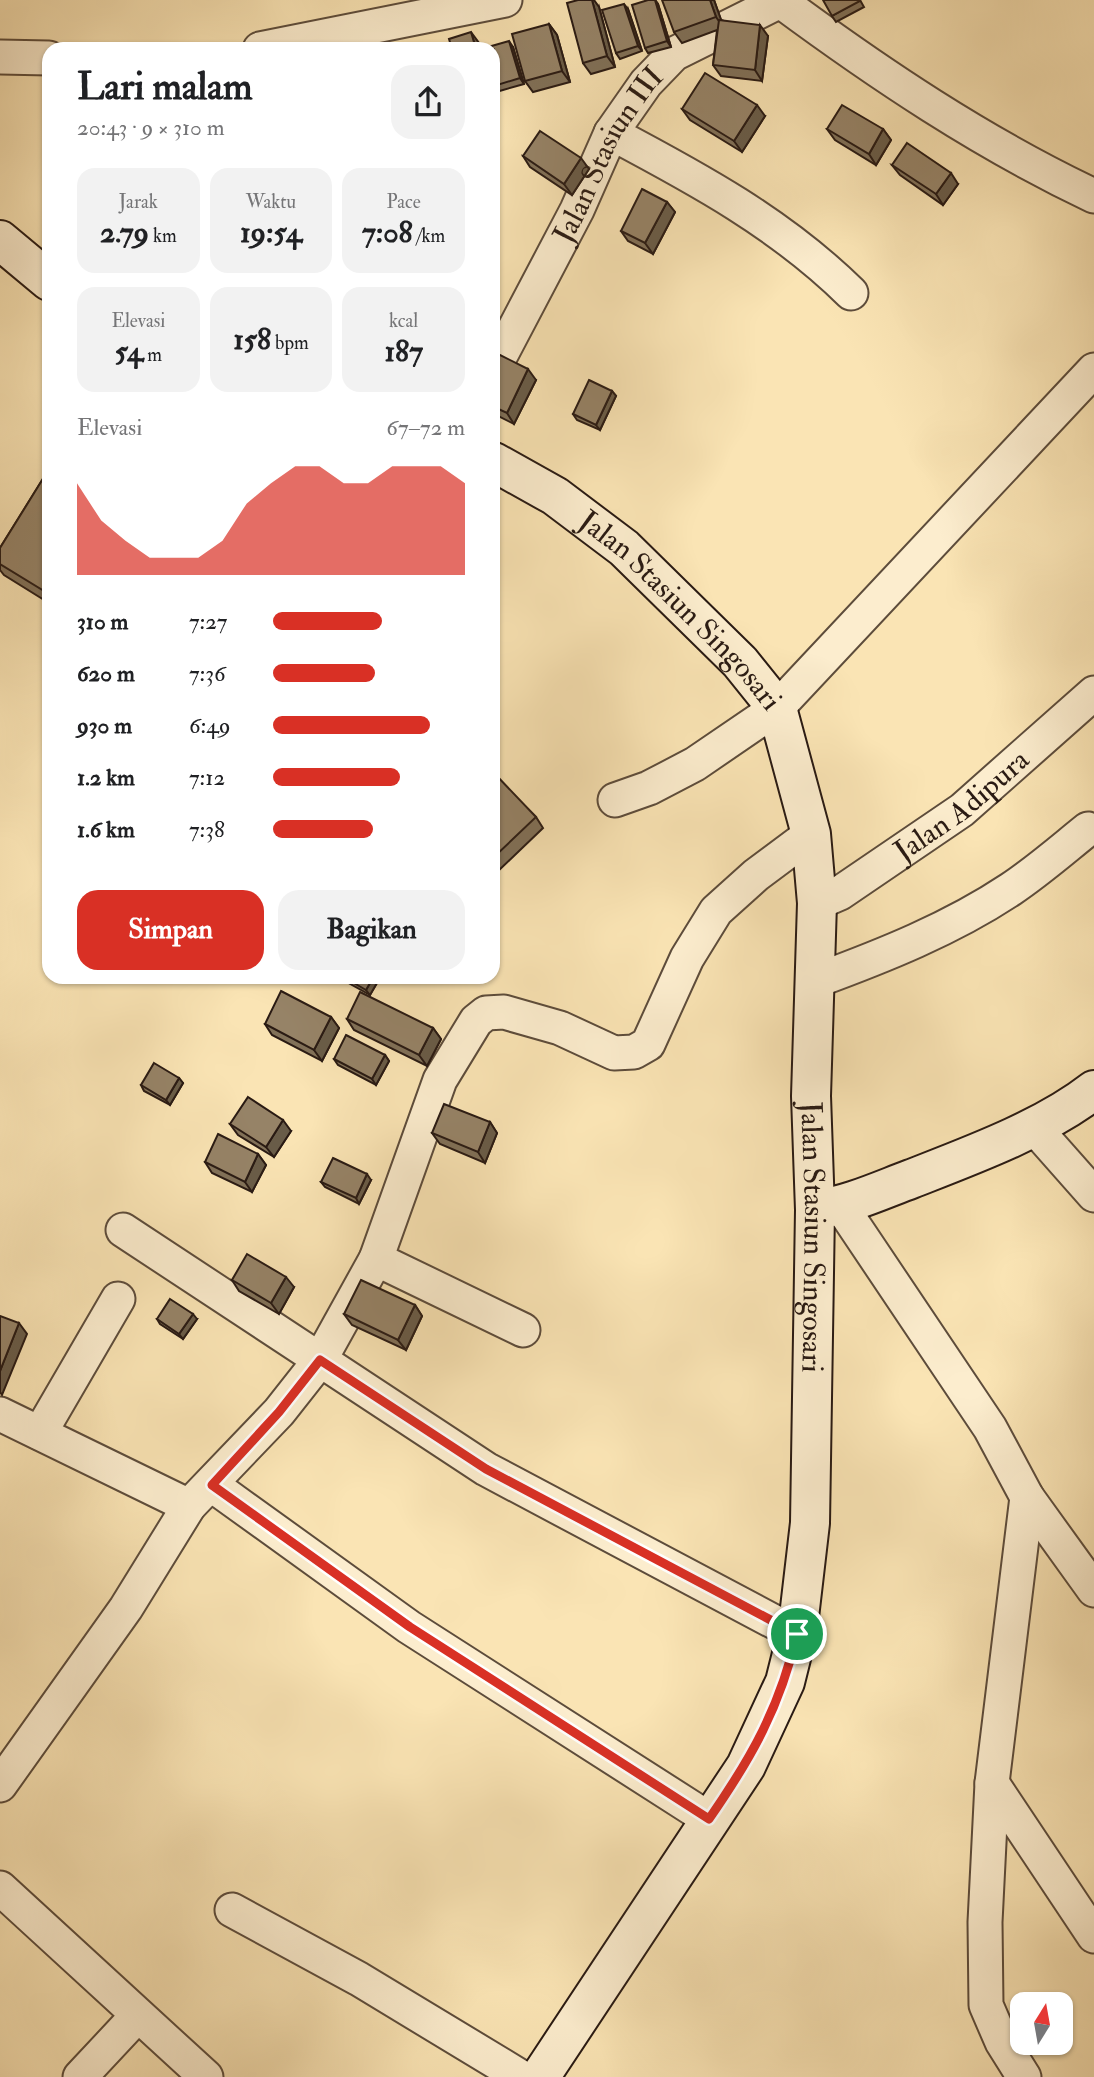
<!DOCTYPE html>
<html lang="id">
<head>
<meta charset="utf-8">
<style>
  :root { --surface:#fff; --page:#f2f2f2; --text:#202124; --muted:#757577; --accent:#d93025 }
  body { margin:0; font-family:"IM FELL Double Pica",serif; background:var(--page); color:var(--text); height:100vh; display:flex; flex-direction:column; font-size:26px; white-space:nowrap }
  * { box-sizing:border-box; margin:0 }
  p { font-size:23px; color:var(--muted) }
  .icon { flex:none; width:38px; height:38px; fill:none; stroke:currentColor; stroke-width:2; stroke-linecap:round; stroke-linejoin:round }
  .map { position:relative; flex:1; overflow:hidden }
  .panel { position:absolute; left:42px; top:42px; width:458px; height:942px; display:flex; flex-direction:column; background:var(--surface); border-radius:21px; box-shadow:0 2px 5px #0004 }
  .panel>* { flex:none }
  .needle { width:46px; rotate:11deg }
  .buttons { position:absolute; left:1010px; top:1992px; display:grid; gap:14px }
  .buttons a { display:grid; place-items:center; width:63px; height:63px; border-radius:14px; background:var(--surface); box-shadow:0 2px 5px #0004; font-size:35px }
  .pin { position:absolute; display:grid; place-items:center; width:60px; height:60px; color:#fff; margin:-30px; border:4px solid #fff; border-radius:50%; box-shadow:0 2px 7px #0007 }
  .round { display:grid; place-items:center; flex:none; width:74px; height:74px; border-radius:21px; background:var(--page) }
  .head { display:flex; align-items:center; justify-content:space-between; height:119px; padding:0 35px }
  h1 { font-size:38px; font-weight:700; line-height:52px }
  .figures { display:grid; grid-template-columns:repeat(3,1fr); gap:10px; height:119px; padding:7px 35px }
  .figures div { display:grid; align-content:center; border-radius:18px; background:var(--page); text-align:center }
  .figures b { font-size:30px; font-weight:700 }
  .figures small { font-size:19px; font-weight:400 }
  .figures p { font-size:19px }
  .chart { height:196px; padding:14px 35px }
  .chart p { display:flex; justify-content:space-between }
  .chart svg { width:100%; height:126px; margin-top:7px; fill:var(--accent); opacity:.7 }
  .action { display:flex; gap:14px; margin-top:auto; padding:14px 35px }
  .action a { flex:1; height:80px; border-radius:21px; background:var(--accent); color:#fff; font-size:28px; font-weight:700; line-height:80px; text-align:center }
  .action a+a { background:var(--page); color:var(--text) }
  ul { padding:0 35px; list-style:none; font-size:23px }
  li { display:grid; grid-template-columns:112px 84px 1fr; align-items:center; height:52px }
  li i { height:18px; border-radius:9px; background:var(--accent) }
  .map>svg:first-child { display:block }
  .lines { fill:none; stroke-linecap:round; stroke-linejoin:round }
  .street-casing { stroke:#5d4c3b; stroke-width:37 }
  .secondary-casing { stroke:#291a13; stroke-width:42 }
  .street { stroke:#fcedce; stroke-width:33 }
  .secondary { stroke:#fcedce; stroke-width:38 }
  .wall { fill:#817159; stroke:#291a13; stroke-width:2 }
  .shaded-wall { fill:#695c48; stroke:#291a13; stroke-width:2 }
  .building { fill:#968367; stroke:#291a13; stroke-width:2 }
  .route-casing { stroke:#fff; stroke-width:14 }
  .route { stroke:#d93025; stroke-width:9 }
  .labels { text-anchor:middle; stroke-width:6; stroke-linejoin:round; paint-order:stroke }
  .street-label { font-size:30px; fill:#291a13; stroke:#fcedce }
</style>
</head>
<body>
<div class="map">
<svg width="1094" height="2077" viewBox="0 0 1094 2077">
  <rect width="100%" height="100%" fill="#fae4b4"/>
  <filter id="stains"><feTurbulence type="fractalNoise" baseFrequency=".00286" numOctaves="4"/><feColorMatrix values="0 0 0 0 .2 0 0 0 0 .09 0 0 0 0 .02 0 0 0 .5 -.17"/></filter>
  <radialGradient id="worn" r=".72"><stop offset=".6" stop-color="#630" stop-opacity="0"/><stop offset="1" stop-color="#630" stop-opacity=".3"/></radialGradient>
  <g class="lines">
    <defs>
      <g id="street">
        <path d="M 779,0 C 879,74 982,143 1094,196"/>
        <polyline points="260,49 505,0"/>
        <polyline points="0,57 49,58"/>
        <path d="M 611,133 C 698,179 781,224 851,293"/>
        <path id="s1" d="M 494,368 L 577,210 L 611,133 L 646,83 L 674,54 L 780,1"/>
        <polyline points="615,800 649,788 695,764 777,708 1094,370"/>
        <path id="s2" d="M 817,903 L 840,893 L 962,810 L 1094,693"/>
        <path d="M 815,981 C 883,956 951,929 1011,889 C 1038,871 1063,849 1088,829"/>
        <polyline points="1033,1126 1094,1195"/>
        <polyline points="841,1206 990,1428 1027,1497 1094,1590"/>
        <polyline points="123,1230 486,1469 797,1634"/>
        <polyline points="376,1259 523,1330"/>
        <polyline points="0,1414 189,1506"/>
        <polyline points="40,1433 118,1299"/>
        <polyline points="212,1485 409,1627 709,1819"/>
        <polyline points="992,1783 1094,1936"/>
        <polyline points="0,1785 126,1608 189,1506 279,1412 320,1360 376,1259 440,1080 476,1021 486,1013 504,1012 560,1028 614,1053 634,1052 648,1044 687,958 716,911 756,875 811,834"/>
        <polyline points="0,1888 206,2077"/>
        <polyline points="232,1910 359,1979 521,2077"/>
        <polyline points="80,2077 137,2016"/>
        <polyline points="1024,2077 1002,2042 986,2005 985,1922 992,1783 1027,1497"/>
      </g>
      <g id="secondary">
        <polyline points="0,240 49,281"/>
        <path id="s3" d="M 494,462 L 555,496 L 624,548 L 740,662 L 777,708 L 811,834 L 817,903 L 811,1096 L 815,1210 L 810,1523 L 797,1634 L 785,1682 L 746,1766 L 540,2077"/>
        <path d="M 815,1210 C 849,1205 879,1191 911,1179 C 970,1156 1044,1129 1094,1090"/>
      </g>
    </defs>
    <use href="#street" class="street-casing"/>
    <use href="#secondary" class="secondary-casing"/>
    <use href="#street" class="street"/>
    <use href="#secondary" class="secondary"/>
  </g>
  <g class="wall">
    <polygon points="648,0 655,0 658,4 671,47 648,53 645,48"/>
    <polygon points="714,0 721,20 768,36 762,81 721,76 713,65 717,30 682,43 674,32"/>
    <polygon points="860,0 864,7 836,22 832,16"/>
    <polygon points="599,7 615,67 591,74 583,63"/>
    <polygon points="628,9 642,51 620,59 616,53"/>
    <polygon points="549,24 557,35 570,82 533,92 525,81"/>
    <polygon points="513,47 524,84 496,92 494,88 494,49"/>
    <polygon points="682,109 765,116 742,152 690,120"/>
    <polygon points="827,129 883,129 891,140 876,165 835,140"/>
    <polygon points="523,156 589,169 572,195 530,167"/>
    <polygon points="892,165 958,184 943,205 900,175"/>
    <polygon points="667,202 675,212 653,254 628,241 621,231"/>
    <polygon points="494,359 536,380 514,424 494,414"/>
    <polygon points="612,391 616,396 600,430 577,420 573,414"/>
    <polygon points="49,469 49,603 4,575 0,570 0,548"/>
    <polygon points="494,776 536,817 543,828 494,875"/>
    <polygon points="336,976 381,976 370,995"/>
    <polygon points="331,1017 339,1028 322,1061 272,1035 265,1024"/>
    <polygon points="347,1019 433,1028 441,1039 427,1066 354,1030"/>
    <polygon points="385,1055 389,1061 376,1085 338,1065 334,1059"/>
    <polygon points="179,1078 183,1083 170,1105 144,1091 141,1085"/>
    <polygon points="490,1122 497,1133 485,1163 440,1144 432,1133"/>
    <polygon points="230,1124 291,1131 274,1157 238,1135"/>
    <polygon points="258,1154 266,1165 252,1192 212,1173 205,1162"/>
    <polygon points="371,1180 359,1204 325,1187 321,1182"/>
    <polygon points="232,1280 294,1287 279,1314 239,1291"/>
    <polygon points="415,1305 422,1316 406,1350 352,1325 344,1314"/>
    <polygon points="157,1319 197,1319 183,1339 160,1324"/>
  </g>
  <g class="shaded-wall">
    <polygon points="592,0 594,0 599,7 615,67 607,56"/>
    <polygon points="655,0 658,4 671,47 667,41"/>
    <polygon points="710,0 714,0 724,28 716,17"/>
    <polygon points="624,4 628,9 642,51 638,46"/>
    <polygon points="549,24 557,35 570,82 562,71"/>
    <polygon points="760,25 768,36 762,81 755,70"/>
    <polygon points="471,32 479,43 480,49 476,49"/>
    <polygon points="509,41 513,47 524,84 520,78"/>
    <polygon points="757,105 765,116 742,152 734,141"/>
    <polygon points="883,129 891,140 876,165 869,154"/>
    <polygon points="581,158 589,169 572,195 564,184"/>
    <polygon points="951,173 958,184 943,205 936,194"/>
    <polygon points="667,202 675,212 653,254 645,243"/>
    <polygon points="528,369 536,380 514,424 507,413"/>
    <polygon points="612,391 616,396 600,430 596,425"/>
    <polygon points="374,976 381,976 370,995 366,990"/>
    <polygon points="331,1017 339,1028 322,1061 314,1050"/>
    <polygon points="433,1028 441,1039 427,1066 419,1055"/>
    <polygon points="385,1055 389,1061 376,1085 372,1079"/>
    <polygon points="179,1078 183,1083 170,1105 166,1100"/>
    <polygon points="283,1120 291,1131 274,1157 266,1147"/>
    <polygon points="490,1122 497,1133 485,1163 478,1152"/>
    <polygon points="258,1154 266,1165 252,1192 245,1182"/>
    <polygon points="367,1174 371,1180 359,1204 356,1198"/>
    <polygon points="286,1277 294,1287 279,1314 271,1303"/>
    <polygon points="415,1305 422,1316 406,1350 398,1340"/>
    <polygon points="193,1314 197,1319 183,1339 179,1334"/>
    <polygon points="19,1323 27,1334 2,1395 0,1392 0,1371"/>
  </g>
  <g class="building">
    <polygon points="578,0 592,0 607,56 583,63 567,3"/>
    <polygon points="648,0 655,0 667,41 645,48 632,5"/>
    <polygon points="662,0 710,0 716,17 674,32"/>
    <polygon points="823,0 859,0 860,1 832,16"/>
    <polygon points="624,4 638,46 616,53 602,10"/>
    <polygon points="719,20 760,25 755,70 713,65"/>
    <polygon points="549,24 562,71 525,81 512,34"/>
    <polygon points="471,32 476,49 452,49 449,39"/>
    <polygon points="509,41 520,78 494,86 494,49 481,49"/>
    <polygon points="705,73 757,105 734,141 682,109"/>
    <polygon points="842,105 883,129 869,154 827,129"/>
    <polygon points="540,131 581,158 564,184 523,156"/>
    <polygon points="907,143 951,173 936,194 892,165"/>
    <polygon points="642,189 667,202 645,243 621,231"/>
    <polygon points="496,353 528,369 507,413 494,407 494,359"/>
    <polygon points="589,380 612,391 596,425 573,414"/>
    <polygon points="49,469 49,594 0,564 0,548"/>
    <polygon points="495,774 536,817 494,857 494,776"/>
    <polygon points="342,976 374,976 366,990"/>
    <polygon points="281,991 331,1017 314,1050 265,1024"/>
    <polygon points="360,992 433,1028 419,1055 347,1019"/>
    <polygon points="346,1035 385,1055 372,1079 334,1059"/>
    <polygon points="154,1063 179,1078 166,1100 141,1085"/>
    <polygon points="248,1097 283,1120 266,1147 230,1124"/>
    <polygon points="444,1104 490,1122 478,1152 432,1133"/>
    <polygon points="218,1134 258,1154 245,1182 205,1162"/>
    <polygon points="333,1158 367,1174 356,1198 321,1182"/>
    <polygon points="247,1254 286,1277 271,1303 232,1280"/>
    <polygon points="361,1280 415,1305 398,1340 344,1314"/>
    <polygon points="170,1299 193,1314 179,1334 157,1319"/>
    <polygon points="0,1316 19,1323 0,1371"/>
  </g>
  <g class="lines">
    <defs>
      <path id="route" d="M 320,1360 L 486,1469 L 797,1634 C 780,1707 752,1757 709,1819 L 410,1627 L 212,1485 L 279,1412 Z"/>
    </defs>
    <use href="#route" class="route-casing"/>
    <use href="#route" class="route"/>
  </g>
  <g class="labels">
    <g class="street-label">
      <text dy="10" stroke="none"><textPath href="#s1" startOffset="242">Jalan Stasiun III</textPath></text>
      <text dy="10" stroke="none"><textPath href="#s3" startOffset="240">Jalan Stasiun Singosari</textPath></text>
      <text dy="10" stroke="none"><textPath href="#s2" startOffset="175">Jalan Adipura</textPath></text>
      <text dy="10" stroke="none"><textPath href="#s3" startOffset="912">Jalan Stasiun Singosari</textPath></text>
    </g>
  </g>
  <rect width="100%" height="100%" filter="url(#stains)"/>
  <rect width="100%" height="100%" fill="url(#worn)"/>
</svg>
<div class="buttons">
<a><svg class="needle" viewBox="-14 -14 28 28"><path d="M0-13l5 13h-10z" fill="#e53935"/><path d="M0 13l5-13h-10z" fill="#757577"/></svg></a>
</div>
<div class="pin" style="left:797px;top:1634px;background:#1e9e55"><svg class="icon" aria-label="arrive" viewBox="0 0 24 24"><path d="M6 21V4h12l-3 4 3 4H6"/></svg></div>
<section class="panel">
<div class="head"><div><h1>Lari malam</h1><p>20:43 · 9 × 310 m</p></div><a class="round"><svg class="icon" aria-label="share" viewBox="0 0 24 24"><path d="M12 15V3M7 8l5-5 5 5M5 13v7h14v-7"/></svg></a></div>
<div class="figures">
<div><p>Jarak</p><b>2.79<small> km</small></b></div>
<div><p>Waktu</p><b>19:54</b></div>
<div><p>Pace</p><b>7:08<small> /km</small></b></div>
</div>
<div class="figures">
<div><p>Elevasi</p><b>54<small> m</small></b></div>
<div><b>158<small> bpm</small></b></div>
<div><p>kcal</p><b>187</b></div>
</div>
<div class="chart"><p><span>Elevasi</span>67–72 m</p>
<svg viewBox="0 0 160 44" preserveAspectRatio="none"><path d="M0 44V12L10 25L20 32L30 38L40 38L50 38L60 32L70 19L80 12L90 6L100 6L110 12L120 12L130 6L140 6L150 6L160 12V44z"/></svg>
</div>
<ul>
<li><b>310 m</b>7:27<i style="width:57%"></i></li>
<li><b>620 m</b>7:36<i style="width:53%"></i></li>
<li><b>930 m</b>6:49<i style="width:82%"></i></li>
<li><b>1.2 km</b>7:12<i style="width:66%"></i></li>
<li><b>1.6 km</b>7:38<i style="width:52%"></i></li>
</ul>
<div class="action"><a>Simpan</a><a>Bagikan</a></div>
</section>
</div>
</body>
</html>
